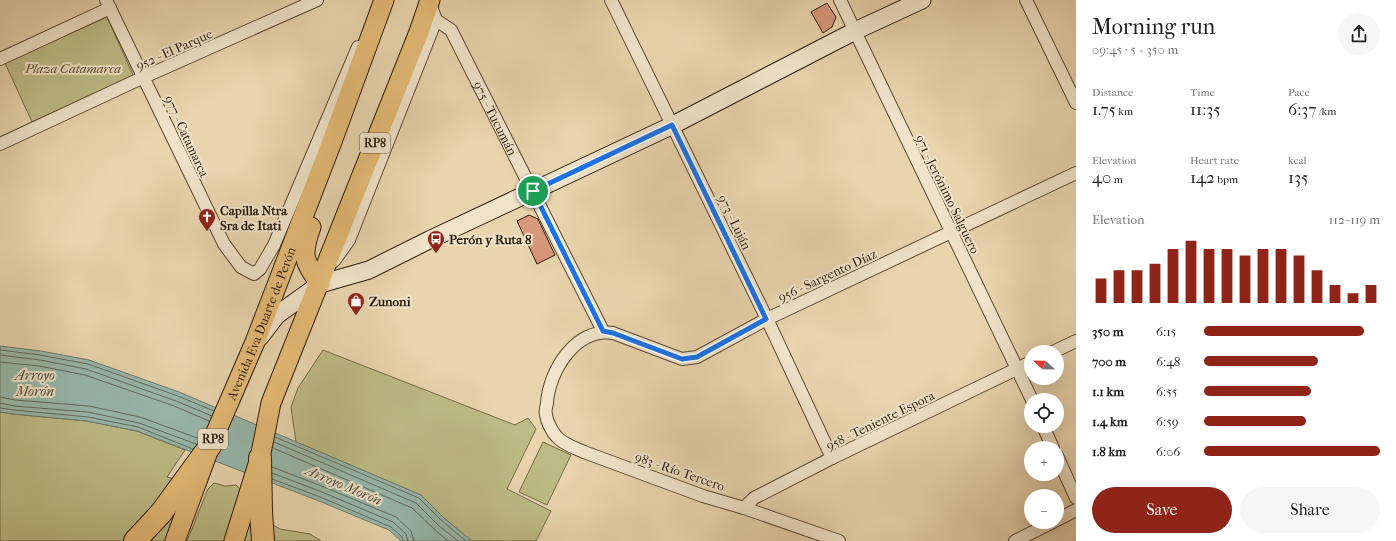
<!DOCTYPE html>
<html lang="en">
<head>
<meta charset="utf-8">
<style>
  :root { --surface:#fff; --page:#f6f6f6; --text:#202124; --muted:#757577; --accent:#8f2418 }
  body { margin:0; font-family:"IM FELL French Canon",serif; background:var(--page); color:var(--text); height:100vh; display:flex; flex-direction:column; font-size:15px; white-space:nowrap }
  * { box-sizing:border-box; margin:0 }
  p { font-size:13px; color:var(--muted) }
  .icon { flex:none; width:22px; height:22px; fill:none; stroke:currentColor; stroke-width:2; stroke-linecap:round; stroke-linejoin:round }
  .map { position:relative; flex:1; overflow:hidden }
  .sheet { display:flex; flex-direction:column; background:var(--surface); width:320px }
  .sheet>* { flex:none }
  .needle { width:26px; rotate:292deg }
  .controls { position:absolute; left:1024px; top:345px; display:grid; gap:8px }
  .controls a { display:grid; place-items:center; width:40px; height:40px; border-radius:50%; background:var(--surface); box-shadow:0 4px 16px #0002; font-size:20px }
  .pin { position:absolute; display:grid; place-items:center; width:34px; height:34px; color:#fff; margin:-17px; border:2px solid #fff; border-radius:50%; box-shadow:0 1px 4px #0007 }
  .round { display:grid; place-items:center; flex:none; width:42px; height:42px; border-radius:21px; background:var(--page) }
  .head { display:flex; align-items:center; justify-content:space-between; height:68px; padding:0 16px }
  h1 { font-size:22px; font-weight:600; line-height:30px }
  .metrics { display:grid; grid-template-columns:repeat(3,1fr); gap:6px; height:68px; padding:4px 16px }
  .metrics div { display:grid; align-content:center }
  .metrics b { font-size:17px; font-weight:600 }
  .metrics small { font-size:11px; font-weight:400 }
  .metrics p { font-size:11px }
  .chart { height:112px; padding:8px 16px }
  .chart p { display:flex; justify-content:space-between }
  .chart svg { width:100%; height:72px; margin-top:4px; stroke:var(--accent); stroke-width:6 }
  .cta { display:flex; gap:8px; margin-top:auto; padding:8px 16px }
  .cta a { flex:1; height:46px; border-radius:24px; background:var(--accent); color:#fff; font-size:16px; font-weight:600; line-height:46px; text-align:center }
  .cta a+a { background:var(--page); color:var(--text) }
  ul { padding:0 16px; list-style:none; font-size:13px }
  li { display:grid; grid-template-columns:64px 48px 1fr; align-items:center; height:30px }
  li i { height:10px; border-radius:5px; background:var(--accent) }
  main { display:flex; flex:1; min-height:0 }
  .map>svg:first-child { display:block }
  .green { fill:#bdbb85; stroke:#746a47 }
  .water { fill:#97b8ac; stroke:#6c796b }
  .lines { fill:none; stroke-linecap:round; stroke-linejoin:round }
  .shore { stroke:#62695a; stroke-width:1 }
  .building { fill:#d8987c; stroke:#2c1a09 }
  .street-casing { stroke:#5b4832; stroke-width:14 }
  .secondary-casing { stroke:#2c1a09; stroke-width:19 }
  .primary-casing { stroke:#2c1a09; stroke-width:21 }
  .highway-casing { stroke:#2c1a09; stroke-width:24 }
  .street { stroke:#f0e3ca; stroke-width:12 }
  .secondary { stroke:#f0e3ca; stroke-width:17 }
  .primary { stroke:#e4ba76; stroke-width:19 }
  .highway { stroke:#e4ba76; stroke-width:22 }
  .route-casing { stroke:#fff; stroke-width:8 }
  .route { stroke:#1a73e8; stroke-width:5 }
  .labels { text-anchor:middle; stroke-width:4; stroke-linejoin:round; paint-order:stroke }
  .shield { fill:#f0e3ca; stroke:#675643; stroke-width:1 }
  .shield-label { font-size:12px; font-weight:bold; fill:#2c1a09 }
  .street-label { font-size:13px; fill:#2c1a09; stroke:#f0e3ca }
  .park-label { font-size:13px; font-style:italic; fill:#584a2e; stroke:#f0e3ca }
  .poi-label { font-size:13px; font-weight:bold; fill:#2c1a09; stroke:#f0e3ca; text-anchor:start }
  .water-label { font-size:14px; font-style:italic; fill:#4c493a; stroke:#f0e3ca }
</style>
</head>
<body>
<main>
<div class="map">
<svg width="1076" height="541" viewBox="0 0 1076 541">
  <rect width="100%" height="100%" fill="#e8d4ad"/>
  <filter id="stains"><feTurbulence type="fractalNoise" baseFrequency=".005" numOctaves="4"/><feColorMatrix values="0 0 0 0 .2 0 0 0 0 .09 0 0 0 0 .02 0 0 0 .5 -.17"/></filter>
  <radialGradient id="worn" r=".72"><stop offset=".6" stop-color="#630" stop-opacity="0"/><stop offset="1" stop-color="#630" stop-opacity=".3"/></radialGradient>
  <g class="green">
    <polygon points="107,17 134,77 32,122 5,63"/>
    <polygon points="323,350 515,425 528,418 536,429 507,489 551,511 536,541 472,541 444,518 421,495 296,442 291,407 298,388"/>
    <polygon points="0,412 13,414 87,421 137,431 185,450 167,477 184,482 175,541 0,541"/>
    <polygon points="543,442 571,455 547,505 519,492"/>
    <polygon points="214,483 225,486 236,485 240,489 232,519 224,541 187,541 208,489"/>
    <polygon points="245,508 280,529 310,534 321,541 234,541"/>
  </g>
  <polygon class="water" points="0,346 41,351 89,360 179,392 421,495 444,518 472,541 401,541 389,530 319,501 137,431 87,421 13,414 0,412"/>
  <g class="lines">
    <g class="shore">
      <polyline points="0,350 40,355 88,364 178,396 214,411"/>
      <polyline points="0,355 40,360 86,369 176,401 212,416"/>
      <polyline points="0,362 39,366 85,375 174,406 209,421"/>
      <polyline points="0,397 15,400 89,406 140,417 200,439"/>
      <polyline points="0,403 14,406 88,412 139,423 196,444"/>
      <polyline points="0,408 14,410 88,417 138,427 193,449"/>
      <polyline points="275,437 419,498 442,521 466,541"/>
      <polyline points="274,442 416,503 438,525 458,541"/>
      <polyline points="273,448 412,508 434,529 448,541"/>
      <polyline points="272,467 324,487 396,517 411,531 414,541"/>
      <polyline points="272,473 322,492 393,522 406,534 408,541"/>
      <polyline points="272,479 320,497 391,527 402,537 403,541"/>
    </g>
  </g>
  <g class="building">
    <polygon points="827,3 836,17 832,27 823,33 811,12"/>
    <polygon points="529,215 538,219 555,255 537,264 517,221"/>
  </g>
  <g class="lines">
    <defs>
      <g id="street">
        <polyline points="106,0 224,244 241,267 254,274 260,269 274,245 358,47"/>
        <polyline points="611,0 767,319 832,458"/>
        <polyline points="840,0 1032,400"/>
        <polyline points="1026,0 1076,103"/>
        <path id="s1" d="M 429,1 L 436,20 L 451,30 L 603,331"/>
        <polyline points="0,59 110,8"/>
        <polyline points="0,144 144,77 317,0"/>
        <polyline points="334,261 349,240 436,20"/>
        <polyline points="1053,352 1076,341"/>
        <polyline points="1043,426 1053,448"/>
        <polyline points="1057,456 1076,498"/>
        <polyline points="744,508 754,498 832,458 1031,362"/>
        <polyline points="1057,520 1076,510"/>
        <path d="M 839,541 L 744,508 L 703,496 L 584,452 C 575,448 563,444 557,437 C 552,432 547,422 546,415 C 545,412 546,407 547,403 C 549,371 576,327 613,333 L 682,359 L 697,357 L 767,319 L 1076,173"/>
        <polyline points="1015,541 1053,522"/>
      </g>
      <polyline id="secondary" points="260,337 277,315 320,284 369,270 429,240 673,125 855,31 922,0"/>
      <g id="primary">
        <path d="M 311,227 C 301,255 303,260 320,284"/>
        <path id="s2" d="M 175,541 L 210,446 L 255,342 L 333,139 L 384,0"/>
        <polyline points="234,541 260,458 271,403 419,32 430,0"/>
      </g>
      <g id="highway">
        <polyline points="260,458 261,512 263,541"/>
        <polyline points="135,541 161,513 210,446"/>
      </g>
    </defs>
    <use href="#street" class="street-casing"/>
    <use href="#secondary" class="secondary-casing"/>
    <use href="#primary" class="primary-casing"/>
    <use href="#highway" class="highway-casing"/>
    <use href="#street" class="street"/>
    <use href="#secondary" class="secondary"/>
    <use href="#primary" class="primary"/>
    <use href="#highway" class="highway"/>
  </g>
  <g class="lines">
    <defs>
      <polygon id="route" points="672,125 766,319 697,357 682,359 613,333 603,331 533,191"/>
    </defs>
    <use href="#route" class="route-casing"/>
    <use href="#route" class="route"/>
  </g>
  <defs>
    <symbol id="church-pin" viewBox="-11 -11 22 30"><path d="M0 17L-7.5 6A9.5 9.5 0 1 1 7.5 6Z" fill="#8f2418" stroke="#f0e3ca"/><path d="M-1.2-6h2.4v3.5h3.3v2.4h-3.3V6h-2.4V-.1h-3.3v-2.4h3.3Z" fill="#fff"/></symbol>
    <symbol id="bus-pin" viewBox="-11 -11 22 30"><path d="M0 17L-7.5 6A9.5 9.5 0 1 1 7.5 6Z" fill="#8f2418" stroke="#f0e3ca"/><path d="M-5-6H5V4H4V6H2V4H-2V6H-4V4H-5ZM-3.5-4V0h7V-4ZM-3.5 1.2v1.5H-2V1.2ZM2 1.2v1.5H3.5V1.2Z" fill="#fff"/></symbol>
    <symbol id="shop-pin" viewBox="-11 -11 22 30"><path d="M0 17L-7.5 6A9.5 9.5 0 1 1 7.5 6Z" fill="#8f2418" stroke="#f0e3ca"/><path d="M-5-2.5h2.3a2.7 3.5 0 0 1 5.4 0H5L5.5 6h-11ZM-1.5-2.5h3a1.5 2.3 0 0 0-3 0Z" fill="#fff"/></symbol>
  </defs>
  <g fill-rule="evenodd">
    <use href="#church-pin" x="197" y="207" width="20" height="27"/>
    <use href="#bus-pin" x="426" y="229" width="20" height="27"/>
    <use href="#shop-pin" x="346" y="291" width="20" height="27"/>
  </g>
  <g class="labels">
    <g class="shield">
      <rect x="360" y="133" width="30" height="20" rx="3"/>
      <rect x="198" y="429" width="30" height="20" rx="3"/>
    </g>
    <g class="shield-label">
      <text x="375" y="147">RP8</text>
      <text x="213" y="443">RP8</text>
    </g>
    <g class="street-label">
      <text transform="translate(174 49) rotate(-24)" y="5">952 - El Parque</text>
      <text dy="5" stroke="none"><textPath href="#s1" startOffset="137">975 - Tucumán</textPath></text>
      <text transform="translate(187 136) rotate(65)" y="5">977 - Catamarca</text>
      <text transform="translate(948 194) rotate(64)" y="5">971 - Jerónimo Salguero</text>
      <text transform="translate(735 222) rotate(64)" y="5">973 - Luján</text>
      <text transform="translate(827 275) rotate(-25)" y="5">956 - Sargento Díaz</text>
      <text dy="5" stroke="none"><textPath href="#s2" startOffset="234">Avenida Eva Duarte de Perón</textPath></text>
      <text transform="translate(880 420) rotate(-26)" y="5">958 - Teniente Espora</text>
      <text transform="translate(680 471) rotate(19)" y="5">983 - Río Tercero</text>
    </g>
    <g class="park-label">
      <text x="73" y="73">Plaza Catamarca</text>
    </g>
    <g class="poi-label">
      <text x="220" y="215">Capilla Ntra<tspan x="220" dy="15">Sra de Itati</tspan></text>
      <text x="449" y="244">Perón y Ruta 8</text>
      <text x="369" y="306">Zunoni</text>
    </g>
    <g class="water-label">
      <text x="35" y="380">Arroyo<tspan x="35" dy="16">Morón</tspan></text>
      <text transform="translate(344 485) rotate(23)" y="5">Arroyo Morón</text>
    </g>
  </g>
  <rect width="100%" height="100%" filter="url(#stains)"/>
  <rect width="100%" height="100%" fill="url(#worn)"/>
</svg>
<div class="controls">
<a><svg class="needle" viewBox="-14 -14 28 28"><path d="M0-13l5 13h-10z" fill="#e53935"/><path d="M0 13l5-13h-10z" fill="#757577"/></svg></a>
<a><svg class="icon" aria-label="locate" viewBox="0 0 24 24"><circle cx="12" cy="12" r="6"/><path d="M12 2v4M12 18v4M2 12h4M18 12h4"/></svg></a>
<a>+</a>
<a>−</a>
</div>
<div class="pin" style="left:533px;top:191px;background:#1e9e55"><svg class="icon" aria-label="arrive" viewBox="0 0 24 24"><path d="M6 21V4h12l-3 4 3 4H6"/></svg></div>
</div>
<section class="sheet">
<div class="head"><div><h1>Morning run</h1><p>09:45 · 5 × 350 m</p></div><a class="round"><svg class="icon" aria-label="share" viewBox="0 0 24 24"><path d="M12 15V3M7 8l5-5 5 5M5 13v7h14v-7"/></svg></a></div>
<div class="metrics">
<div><p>Distance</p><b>1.75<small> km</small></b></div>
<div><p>Time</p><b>11:35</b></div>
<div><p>Pace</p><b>6:37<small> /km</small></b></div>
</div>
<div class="metrics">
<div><p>Elevation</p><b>40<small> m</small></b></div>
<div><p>Heart rate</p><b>142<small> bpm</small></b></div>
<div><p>kcal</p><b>135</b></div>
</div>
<div class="chart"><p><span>Elevation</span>112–119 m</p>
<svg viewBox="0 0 160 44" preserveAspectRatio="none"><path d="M5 44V29M15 44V24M25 44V24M35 44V20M45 44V11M55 44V6M65 44V11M75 44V11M85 44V15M95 44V11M105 44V11M115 44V15M125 44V24M135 44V33M145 44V38M155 44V33"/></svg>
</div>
<ul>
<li><b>350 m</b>6:15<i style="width:91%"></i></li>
<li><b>700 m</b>6:48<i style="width:65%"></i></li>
<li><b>1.1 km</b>6:55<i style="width:61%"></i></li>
<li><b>1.4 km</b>6:59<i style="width:58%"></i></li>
<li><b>1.8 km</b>6:06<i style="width:100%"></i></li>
</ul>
<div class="cta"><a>Save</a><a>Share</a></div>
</section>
</main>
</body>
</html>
